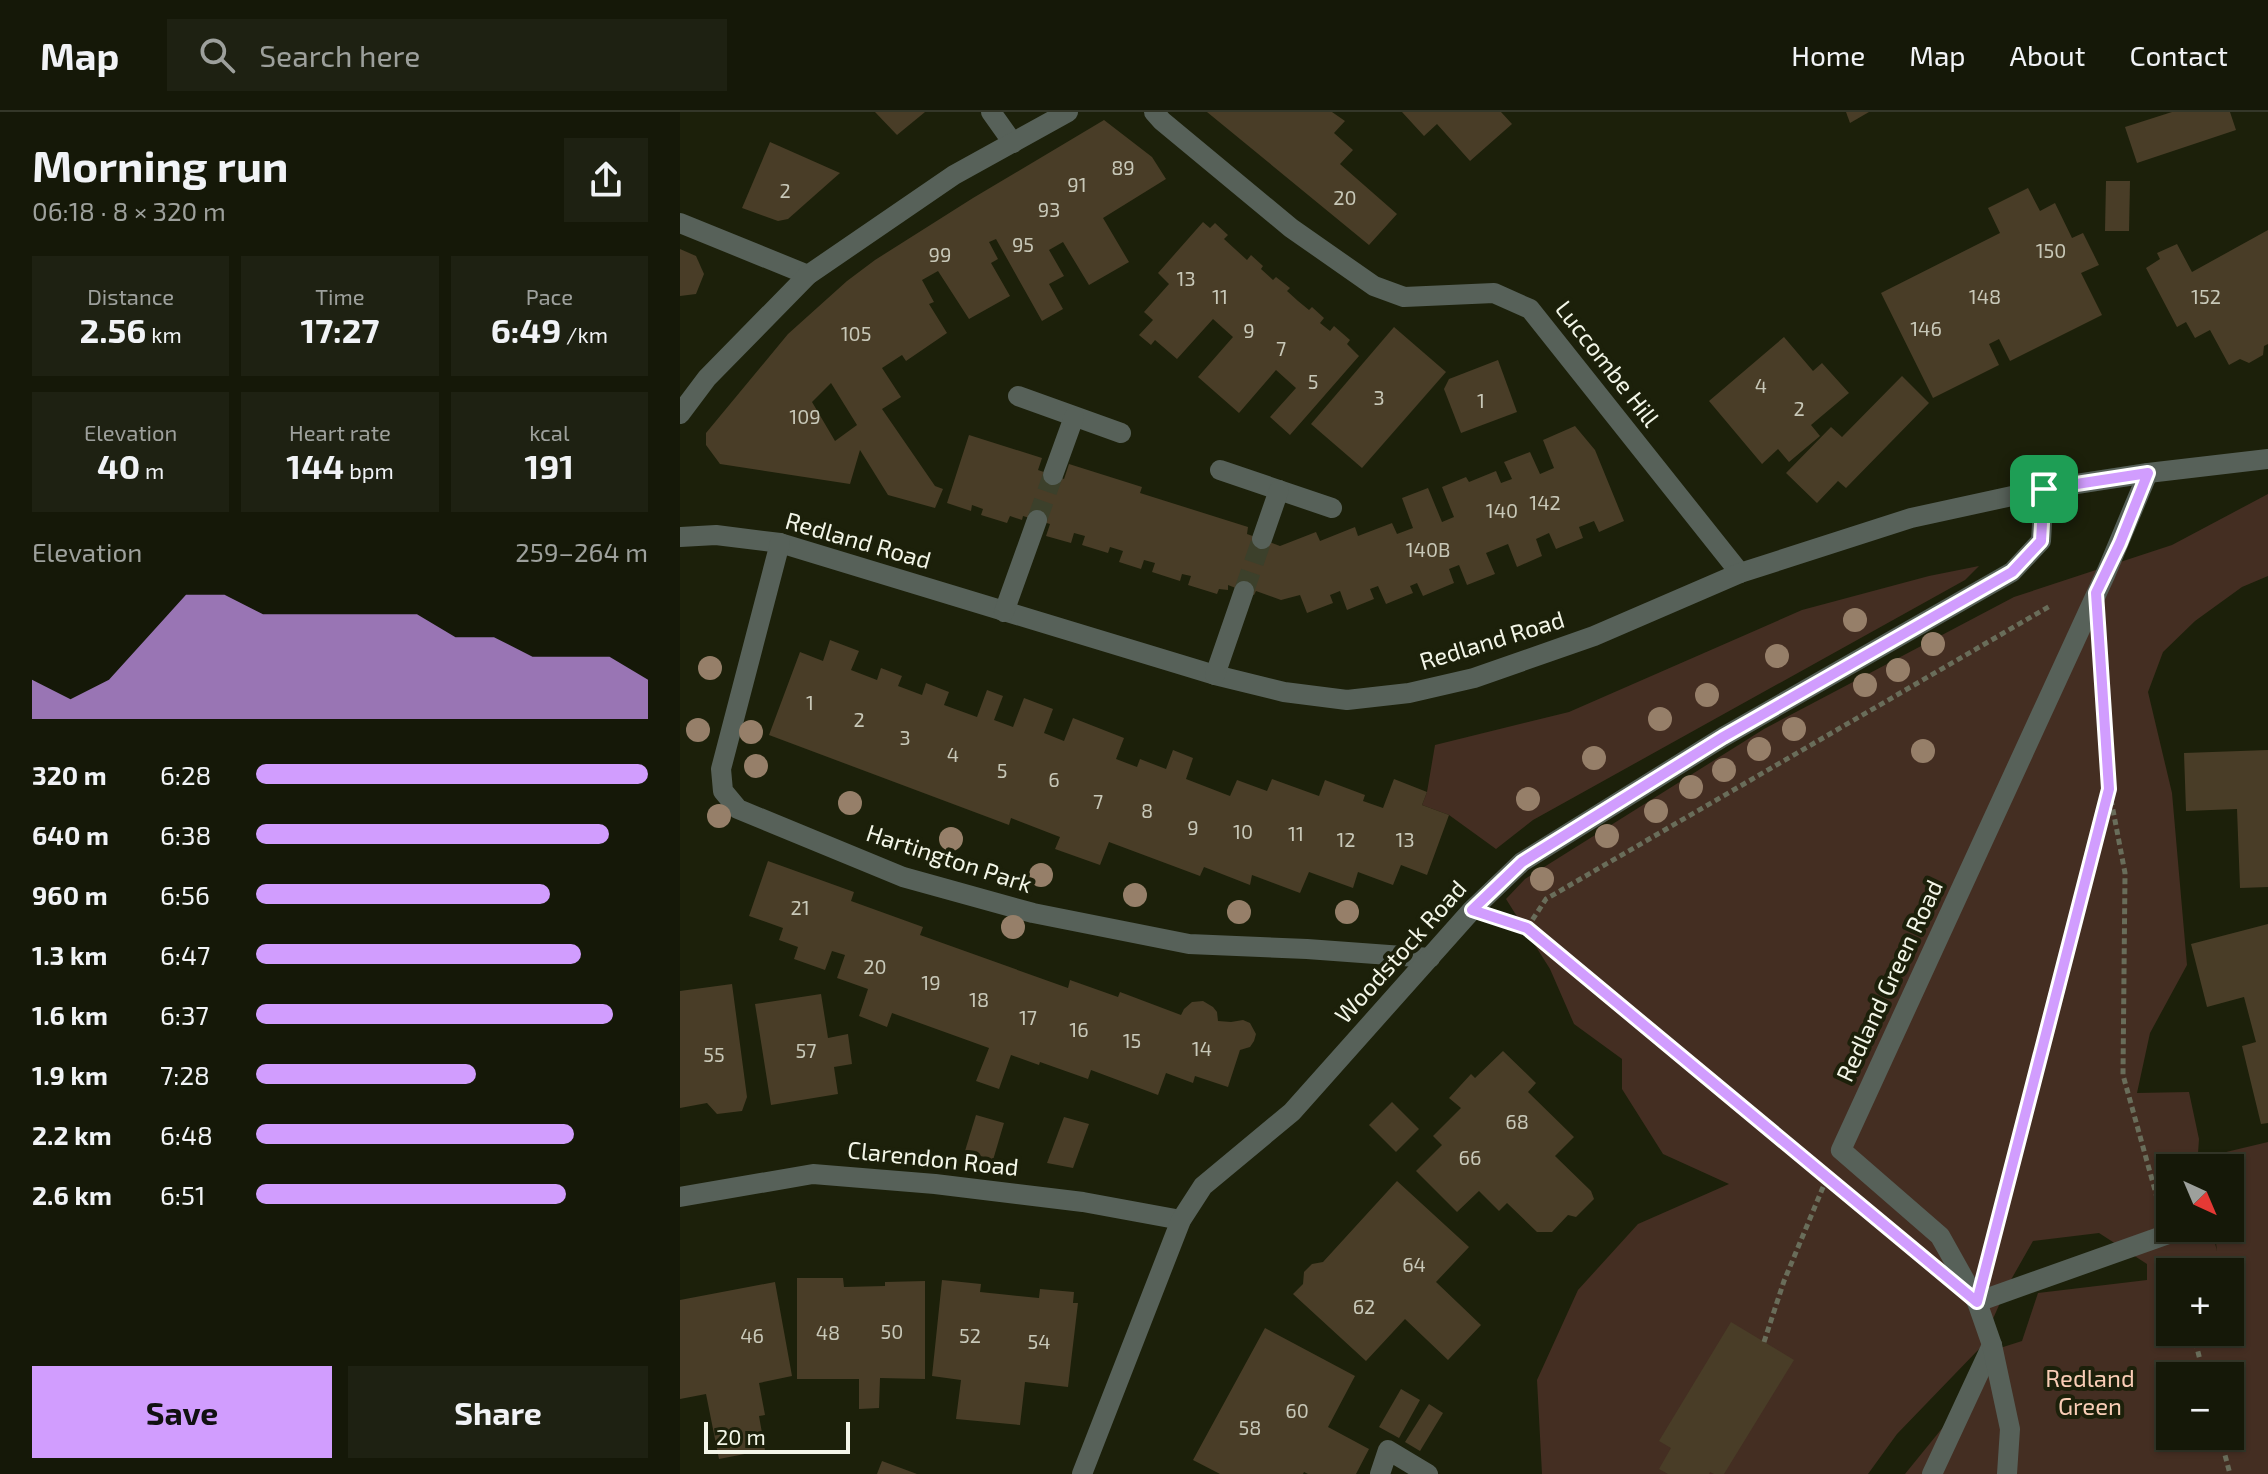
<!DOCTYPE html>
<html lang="en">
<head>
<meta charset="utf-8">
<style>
  :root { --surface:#151808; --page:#1e2112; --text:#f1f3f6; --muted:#9da09c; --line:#343729; --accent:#d19dfe }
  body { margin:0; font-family:"Exo 2",sans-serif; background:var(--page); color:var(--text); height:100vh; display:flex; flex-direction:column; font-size:30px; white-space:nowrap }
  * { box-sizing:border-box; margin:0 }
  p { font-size:26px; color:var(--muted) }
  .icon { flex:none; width:44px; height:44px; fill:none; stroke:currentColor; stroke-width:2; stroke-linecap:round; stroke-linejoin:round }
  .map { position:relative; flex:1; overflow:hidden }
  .panel { display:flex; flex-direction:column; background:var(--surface); width:680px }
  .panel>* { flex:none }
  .needle { width:52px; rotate:136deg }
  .fabs { position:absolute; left:1476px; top:1042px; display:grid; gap:16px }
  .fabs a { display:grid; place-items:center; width:88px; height:88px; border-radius:0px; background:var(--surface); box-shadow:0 2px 6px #0004,0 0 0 2px var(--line); font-size:40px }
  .scale { position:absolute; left:24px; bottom:20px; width:146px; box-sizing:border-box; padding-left:8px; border:4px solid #f3f6e8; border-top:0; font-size:22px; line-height:28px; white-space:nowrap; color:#f3f6e8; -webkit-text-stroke:6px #1c200a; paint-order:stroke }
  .pin { position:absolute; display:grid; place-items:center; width:68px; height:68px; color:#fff; margin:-34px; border-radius:16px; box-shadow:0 4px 12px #0006 }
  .round { display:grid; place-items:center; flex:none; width:84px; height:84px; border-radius:0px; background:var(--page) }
  .headline { display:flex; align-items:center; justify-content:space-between; height:136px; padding:0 32px }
  h1 { font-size:44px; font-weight:700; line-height:60px }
  .figures { display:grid; grid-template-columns:repeat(3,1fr); gap:12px; height:136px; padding:8px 32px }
  .figures div { display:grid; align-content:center; border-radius:0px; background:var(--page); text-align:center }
  .figures b { font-size:34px; font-weight:700 }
  .figures small { font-size:22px; font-weight:400 }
  .figures p { font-size:22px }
  .chart { height:224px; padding:16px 32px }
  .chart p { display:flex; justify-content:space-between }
  .chart svg { width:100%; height:144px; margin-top:8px; fill:var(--accent); opacity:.7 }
  .action { display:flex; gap:16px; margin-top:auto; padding:16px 32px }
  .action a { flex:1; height:92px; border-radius:0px; background:var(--accent); color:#111; font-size:32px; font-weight:700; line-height:92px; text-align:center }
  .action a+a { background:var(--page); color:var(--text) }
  ul { padding:0 32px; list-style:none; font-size:26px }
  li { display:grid; grid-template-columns:128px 96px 1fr; align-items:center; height:60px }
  li i { height:20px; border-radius:10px; background:var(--accent) }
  header { display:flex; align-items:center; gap:48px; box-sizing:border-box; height:112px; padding:0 40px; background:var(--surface); border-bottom:2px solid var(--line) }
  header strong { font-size:38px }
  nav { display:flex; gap:44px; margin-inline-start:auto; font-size:28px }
  .search { width:560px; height:72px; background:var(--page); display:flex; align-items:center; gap:20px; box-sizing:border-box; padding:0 28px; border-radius:0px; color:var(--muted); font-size:30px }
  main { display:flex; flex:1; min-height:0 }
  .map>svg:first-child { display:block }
  .green { fill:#442e22; fill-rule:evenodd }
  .building { fill:#493d27; fill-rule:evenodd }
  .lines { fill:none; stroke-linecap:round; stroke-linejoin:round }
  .minor-tunnel { stroke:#3c402b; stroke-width:20; stroke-dasharray:20 10; stroke-linecap:butt }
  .path { stroke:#696d5a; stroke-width:5; stroke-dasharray:6 4; stroke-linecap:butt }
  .minor { stroke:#576159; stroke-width:20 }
  .tree { fill:#967f69 }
  .route-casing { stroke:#fff; stroke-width:16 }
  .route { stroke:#d19dfe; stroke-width:10 }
  .labels { text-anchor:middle; stroke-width:8; stroke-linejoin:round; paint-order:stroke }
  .number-label { font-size:20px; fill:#c8c8b8 }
  .street-label { font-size:24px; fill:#f3f6e8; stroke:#1c200a }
  .park-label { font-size:24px; fill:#f9cdb6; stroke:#1c200a }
</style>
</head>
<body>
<header>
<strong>Map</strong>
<div class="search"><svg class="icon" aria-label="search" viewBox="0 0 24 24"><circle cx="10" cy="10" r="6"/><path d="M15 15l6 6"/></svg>Search here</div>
<nav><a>Home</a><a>Map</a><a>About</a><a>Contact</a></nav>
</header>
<main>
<section class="panel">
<div class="headline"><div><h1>Morning run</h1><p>06:18 · 8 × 320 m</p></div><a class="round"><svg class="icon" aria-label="share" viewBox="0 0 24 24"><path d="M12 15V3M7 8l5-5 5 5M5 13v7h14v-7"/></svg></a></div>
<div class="figures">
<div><p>Distance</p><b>2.56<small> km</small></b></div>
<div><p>Time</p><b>17:27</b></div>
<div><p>Pace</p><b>6:49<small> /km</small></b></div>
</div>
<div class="figures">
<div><p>Elevation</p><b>40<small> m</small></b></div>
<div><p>Heart rate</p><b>144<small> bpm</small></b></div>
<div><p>kcal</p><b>191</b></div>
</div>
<div class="chart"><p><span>Elevation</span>259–264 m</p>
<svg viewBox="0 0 160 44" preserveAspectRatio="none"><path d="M0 44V32L10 38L20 32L30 19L40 6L50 6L60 12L70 12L80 12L90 12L100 12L110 19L120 19L130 25L140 25L150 25L160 32V44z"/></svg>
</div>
<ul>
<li><b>320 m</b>6:28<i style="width:100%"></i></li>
<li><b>640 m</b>6:38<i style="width:90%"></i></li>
<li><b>960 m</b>6:56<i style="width:75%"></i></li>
<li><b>1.3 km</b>6:47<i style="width:83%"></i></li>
<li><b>1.6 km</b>6:37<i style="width:91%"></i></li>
<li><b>1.9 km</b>7:28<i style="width:56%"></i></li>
<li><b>2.2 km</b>6:48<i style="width:81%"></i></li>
<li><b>2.6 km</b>6:51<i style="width:79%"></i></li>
</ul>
<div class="action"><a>Save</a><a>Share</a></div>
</section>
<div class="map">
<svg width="1588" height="1362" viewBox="0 0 1588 1362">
  <rect width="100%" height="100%" fill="#1c200a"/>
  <g class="green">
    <path d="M 1588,382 L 1588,464 L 1562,475 L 1515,509 L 1483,540 L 1468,580 L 1492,681 L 1507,853 L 1470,921 L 1457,981 L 1509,980 L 1519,1027 L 1517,1056 L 1490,1056 L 1490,1116 L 1531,1116 L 1537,1139 L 1534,1116 L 1550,1116 L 1550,1056 L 1523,1056 L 1521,1046 L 1588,1030 L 1588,1362 L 1225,1362 L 1277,1298 L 1320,1236 L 1342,1229 L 1358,1181 L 1467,1168 L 1467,1152 L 1419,1121 L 1353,1129 L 1328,1173 L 1300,1236 L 1217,1322 L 1188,1362 L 862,1362 L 857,1268 L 898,1178 L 958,1112 L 1049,1072 L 983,1042 L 942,977 L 942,947 L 894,912 L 870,857 L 826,787 L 845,767 L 1084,617 L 1334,485 L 1492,433 ZM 1490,1160 L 1550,1160 L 1550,1220 L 1490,1220 ZM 1490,1264 L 1550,1264 L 1550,1324 L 1490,1324 Z"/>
    <polygon points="1299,454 1285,468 853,708 816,737 769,703 742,693 747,680 755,633 889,600 1122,498 1249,464"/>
  </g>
  <g class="building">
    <polygon points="195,0 245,0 217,23"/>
    <polygon points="527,0 652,0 665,9 654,21 673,38 660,52 717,102 689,133"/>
    <polygon points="722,0 821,0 832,12 790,49 757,12 744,24"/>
    <polygon points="1166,0 1189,0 1170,11"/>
    <polygon points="1492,0 1550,0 1556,18 1457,51 1445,15"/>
    <path d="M 424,8 L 472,45 L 486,67 L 423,106 L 449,150 L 409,173 L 383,130 L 369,138 L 384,164 L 369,172 L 383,197 L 362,209 L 316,127 L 309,130 L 318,147 L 311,151 L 330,184 L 289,207 L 258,159 L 242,168 L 254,190 L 249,192 L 267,221 L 226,249 L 222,243 L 202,256 L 221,285 L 202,297 L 255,374 L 263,377 L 255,396 L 208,383 L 180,338 L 170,372 L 40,352 L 26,333 L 26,321 L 108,222 L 167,169 L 195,148 L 293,86 ZM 151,271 L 177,313 L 155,329 L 132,290 Z"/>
    <polygon points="90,30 160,61 108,107 98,109 62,96"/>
    <polygon points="1426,69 1450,69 1449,119 1425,119"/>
    <polygon points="1348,76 1360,99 1375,91 1392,126 1403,121 1419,153 1401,161 1422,203 1330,249 1319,227 1309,232 1319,253 1253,286 1201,181 1320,121 1308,96"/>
    <polygon points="523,110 530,116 535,111 548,123 544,127 567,148 571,143 583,154 581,157 593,168 596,165 610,176 607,179 618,189 629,198 632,195 644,206 640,211 650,219 654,214 670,228 667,232 679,244 610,323 590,305 616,276 596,258 559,301 518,265 553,225 533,207 497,247 475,228 471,233 459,223 473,208 464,200 489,172 478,161"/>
    <polygon points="1588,118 1588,232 1584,234 1583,243 1569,251 1560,247 1549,253 1530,218 1515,226 1506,210 1497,215 1466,156 1480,147 1477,141 1497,132 1512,160"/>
    <polygon points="0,137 16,144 24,162 16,182 0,184"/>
    <polygon points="714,215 766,260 682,356 631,312"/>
    <polygon points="1104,225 1133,259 1142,251 1169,281 1131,313 1140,324 1109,350 1098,337 1082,352 1029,289"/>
    <polygon points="818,248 837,300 781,321 764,277 769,267"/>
    <polygon points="1222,264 1249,291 1166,376 1158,369 1137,391 1106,361 1151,315 1162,325"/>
    <polygon points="895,314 915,338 944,409 919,420 914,409 899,415 903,426 876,437 869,421 856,427 862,444 837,455 828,432 806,441 815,462 787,473 779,453 769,457 774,471 743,484 737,471 730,474 733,481 706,492 698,474 690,477 694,487 667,498 660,479 650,483 653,491 627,501 620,483 601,488 576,479 574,483 548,473 548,478 539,477 537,482 508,473 511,464 502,462 500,469 472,460 475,451 464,448 461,457 439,450 443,439 430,435 428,441 402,433 405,424 394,421 391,431 366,424 370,412 343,404 342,408 330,404 327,411 301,403 303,397 292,393 291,399 267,391 289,323 362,346 358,358 384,367 389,352 462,375 460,381 568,415 567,422 600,434 636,420 640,429 675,415 678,424 712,411 717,422 733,416 722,386 748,376 762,410 774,405 762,375 786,365 789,370 816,359 821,371 832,367 824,350 850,340 860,362 874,356 863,328"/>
    <polygon points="150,528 179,539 171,558 197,568 201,556 222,564 218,574 242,583 246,571 269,580 264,593 297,605 307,578 323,584 314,608 333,615 344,586 373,597 364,621 384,629 393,606 444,626 436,647 457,655 460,647 486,657 493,638 513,646 506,667 550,684 557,668 587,679 592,667 639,684 645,668 685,683 683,689 703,696 714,667 747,680 742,693 769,703 747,763 721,753 713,773 678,760 673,776 629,760 620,781 572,763 570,773 524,755 520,764 429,730 420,753 375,737 380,725 331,706 329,713 89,623 120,540 143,549"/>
    <polygon points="1588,638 1588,775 1560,776 1557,697 1506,699 1504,641"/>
    <polygon points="88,749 174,780 171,789 243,815 240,823 388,876 390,868 438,885 440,880 501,903 504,897 512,890 523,889 533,895 537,900 538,909 551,910 563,908 570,911 576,922 574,929 570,935 560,938 548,975 515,964 513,971 486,961 478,983 411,958 408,967 360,950 359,953 331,943 319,977 296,969 309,936 212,901 207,915 179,904 188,877 157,866 165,843 152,839 145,858 114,847 118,835 99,828 103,816 69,804"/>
    <polygon points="1588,812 1588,1011 1581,1012 1562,934 1576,930 1564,885 1527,895 1511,832"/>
    <polygon points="52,872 67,985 62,999 37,1002 27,991 0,996 0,879"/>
    <polygon points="141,882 148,926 168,922 172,952 154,955 158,982 91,993 75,892"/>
    <polygon points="823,939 856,971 848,980 894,1025 875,1044 911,1079 914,1087 896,1105 888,1103 872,1120 857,1120 827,1091 819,1099 799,1079 777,1100 736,1059 762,1033 753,1024 781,996 769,986 791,962 795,966"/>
    <polygon points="712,990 739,1017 716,1040 689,1013"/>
    <polygon points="296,1003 324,1011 313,1048 285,1039"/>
    <polygon points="384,1005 409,1012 393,1056 367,1051"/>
    <polygon points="717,1069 789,1135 756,1170 801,1213 768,1248 725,1207 686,1249 613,1182 623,1172 624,1160 632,1152 643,1150"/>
    <polygon points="117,1166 163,1166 164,1175 205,1174 205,1170 245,1169 245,1267 200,1266 199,1296 179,1297 179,1267 117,1267"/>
    <polygon points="262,1168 301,1172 300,1180 329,1183 359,1186 360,1177 394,1180 393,1191 398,1191 388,1275 345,1270 340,1313 276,1307 281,1268 252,1264"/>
    <polygon points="95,1170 112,1264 79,1271 85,1303 79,1304 85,1338 39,1347 26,1282 0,1287 0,1188"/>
    <polygon points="1051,1210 1114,1248 1044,1362 1034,1362 1030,1360 1029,1362 988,1362 979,1357 991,1336 979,1329"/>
    <polygon points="585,1216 675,1264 648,1315 689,1337 676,1362 628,1362 624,1360 623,1362 540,1362 513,1348"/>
    <polygon points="721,1277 740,1288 719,1326 699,1315"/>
    <polygon points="749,1292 763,1301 740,1339 725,1330"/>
    <polygon points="202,1349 237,1362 197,1362"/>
  </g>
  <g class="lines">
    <g class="minor-tunnel">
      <polyline points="357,408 373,363"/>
      <polyline points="564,479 582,427"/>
    </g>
    <g class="path">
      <polyline points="1421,558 1429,677 1445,761 1443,963 1478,1089"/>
      <polyline points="831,811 847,816 1128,1049"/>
      <polyline points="847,816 866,787 1370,494"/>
      <polyline points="1309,1141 1429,677"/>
      <polyline points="1513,1220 1524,1264"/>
      <polyline points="1084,1230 1104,1169 1146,1068"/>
      <polyline points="1540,1324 1550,1362"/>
    </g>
    <g class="minor">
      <polyline points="311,0 333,31"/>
      <polyline points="474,0 482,9 611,116 694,174 724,185 814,181 850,197 1060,461"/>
      <polyline points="0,111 128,163"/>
      <polyline points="338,284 441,321"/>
      <polyline points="0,302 27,266 128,163 274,63 388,0"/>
      <polyline points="540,358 652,396"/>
      <polyline points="373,363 394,305"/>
      <polyline points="0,425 36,423 100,431 535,563 604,580 667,588 729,581 794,566 914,524 1060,461 1231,406 1364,377 1468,361 1588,347"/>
      <polyline points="582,427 599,378"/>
      <polyline points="100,431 41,657 43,679 58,697 223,765 353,801 509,832 627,837 750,846"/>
      <polyline points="324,500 357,408"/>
      <polyline points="535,563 564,479"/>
      <polyline points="0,1085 133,1062 255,1072 403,1090 501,1108"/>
      <polyline points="1297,1190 1505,1116"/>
      <polyline points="402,1362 501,1108 523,1074 612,1000 792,798 842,750 1043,625 1332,460 1361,429 1364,377"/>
      <polyline points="700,1362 708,1338 748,1362"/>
      <polyline points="1252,1362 1312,1233"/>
      <polyline points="1327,1362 1330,1317 1312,1233 1297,1190 1260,1124 1161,1038 1426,461 1468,361"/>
    </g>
  </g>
  <g class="tree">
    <circle cx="1175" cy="508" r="12"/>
    <circle cx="1253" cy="532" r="12"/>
    <circle cx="1097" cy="544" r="12"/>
    <circle cx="30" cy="556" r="12"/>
    <circle cx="1218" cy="558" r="12"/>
    <circle cx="1185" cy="573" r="12"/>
    <circle cx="1027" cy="583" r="12"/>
    <circle cx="980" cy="607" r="12"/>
    <circle cx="1114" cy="617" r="12"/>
    <circle cx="18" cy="618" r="12"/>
    <circle cx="71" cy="620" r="12"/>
    <circle cx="1079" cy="637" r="12"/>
    <circle cx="1243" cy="639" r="12"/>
    <circle cx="914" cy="646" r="12"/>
    <circle cx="76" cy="654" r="12"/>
    <circle cx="1044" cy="658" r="12"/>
    <circle cx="1011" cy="675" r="12"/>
    <circle cx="848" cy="687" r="12"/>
    <circle cx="170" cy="691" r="12"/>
    <circle cx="976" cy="699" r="12"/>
    <circle cx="39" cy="704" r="12"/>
    <circle cx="927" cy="724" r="12"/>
    <circle cx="271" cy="727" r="12"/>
    <circle cx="361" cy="763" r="12"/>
    <circle cx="862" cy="767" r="12"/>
    <circle cx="455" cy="783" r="12"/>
    <circle cx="559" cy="800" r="12"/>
    <circle cx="667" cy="800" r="12"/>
    <circle cx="333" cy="815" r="12"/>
  </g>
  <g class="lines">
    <defs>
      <polygon id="route" points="1468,361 1440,431 1416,481 1429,677 1297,1190 847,816 792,798 842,750 1043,625 1332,460 1361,429 1364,377"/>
    </defs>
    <use href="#route" class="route-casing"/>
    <use href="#route" class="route"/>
  </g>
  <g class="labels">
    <g class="number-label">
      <text x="443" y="63">89</text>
      <text x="397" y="80">91</text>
      <text x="105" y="86">2</text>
      <text x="665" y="93">20</text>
      <text x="369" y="105">93</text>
      <text x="343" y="140">95</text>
      <text x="1371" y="146">150</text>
      <text x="260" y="150">99</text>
      <text x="506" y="174">13</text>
      <text x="540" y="192">11</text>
      <text x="1305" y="192">148</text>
      <text x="1526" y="192">152</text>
      <text x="1246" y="224">146</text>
      <text x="569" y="226">9</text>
      <text x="176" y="229">105</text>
      <text x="601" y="244">7</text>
      <text x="633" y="277">5</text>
      <text x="1081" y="281">4</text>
      <text x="699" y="293">3</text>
      <text x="801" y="296">1</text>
      <text x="1119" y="304">2</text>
      <text x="125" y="312">109</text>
      <text x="865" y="398">142</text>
      <text x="822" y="406">140</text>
      <text x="748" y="445">140B</text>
      <text x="130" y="598">1</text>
      <text x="179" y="615">2</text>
      <text x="225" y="633">3</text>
      <text x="273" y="650">4</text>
      <text x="322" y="666">5</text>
      <text x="374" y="675">6</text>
      <text x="418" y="697">7</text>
      <text x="467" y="706">8</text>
      <text x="513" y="723">9</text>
      <text x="563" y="727">10</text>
      <text x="616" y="729">11</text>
      <text x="666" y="735">12</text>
      <text x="725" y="735">13</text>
      <text x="120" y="803">21</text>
      <text x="195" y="862">20</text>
      <text x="251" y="878">19</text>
      <text x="299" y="895">18</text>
      <text x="348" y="913">17</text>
      <text x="399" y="925">16</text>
      <text x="452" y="936">15</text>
      <text x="522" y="944">14</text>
      <text x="126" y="946">57</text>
      <text x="34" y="950">55</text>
      <text x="837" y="1017">68</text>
      <text x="790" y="1053">66</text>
      <text x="734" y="1160">64</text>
      <text x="684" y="1202">62</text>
      <text x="212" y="1227">50</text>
      <text x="148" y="1228">48</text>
      <text x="72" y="1231">46</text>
      <text x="290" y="1231">52</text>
      <text x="359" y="1237">54</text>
      <text x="617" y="1306">60</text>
      <text x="570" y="1323">58</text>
    </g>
    <g class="street-label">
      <text transform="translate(927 252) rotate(52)" y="8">Luccombe Hill</text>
      <text transform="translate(178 429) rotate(16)" y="8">Redland Road</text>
      <text transform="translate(812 529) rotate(-17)" y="8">Redland Road</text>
      <text transform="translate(269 747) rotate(18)" y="8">Hartington Park</text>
      <text transform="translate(721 840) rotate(-48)" y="8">Woodstock Road</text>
      <text transform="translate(1210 869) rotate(-65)" y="8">Redland Green Road</text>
      <text transform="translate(253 1047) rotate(6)" y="8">Clarendon Road</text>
    </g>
    <g class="park-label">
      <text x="1410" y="1275">Redland<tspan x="1410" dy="28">Green</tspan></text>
    </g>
  </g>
</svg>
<div class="fabs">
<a><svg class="needle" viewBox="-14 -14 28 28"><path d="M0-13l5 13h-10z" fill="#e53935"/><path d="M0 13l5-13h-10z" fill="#9da09c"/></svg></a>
<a>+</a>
<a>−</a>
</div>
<div class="scale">20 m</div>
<div class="pin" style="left:1364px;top:377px;background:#1e9e55"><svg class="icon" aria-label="arrive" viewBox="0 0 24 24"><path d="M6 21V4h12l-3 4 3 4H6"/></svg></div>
</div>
</main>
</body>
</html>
